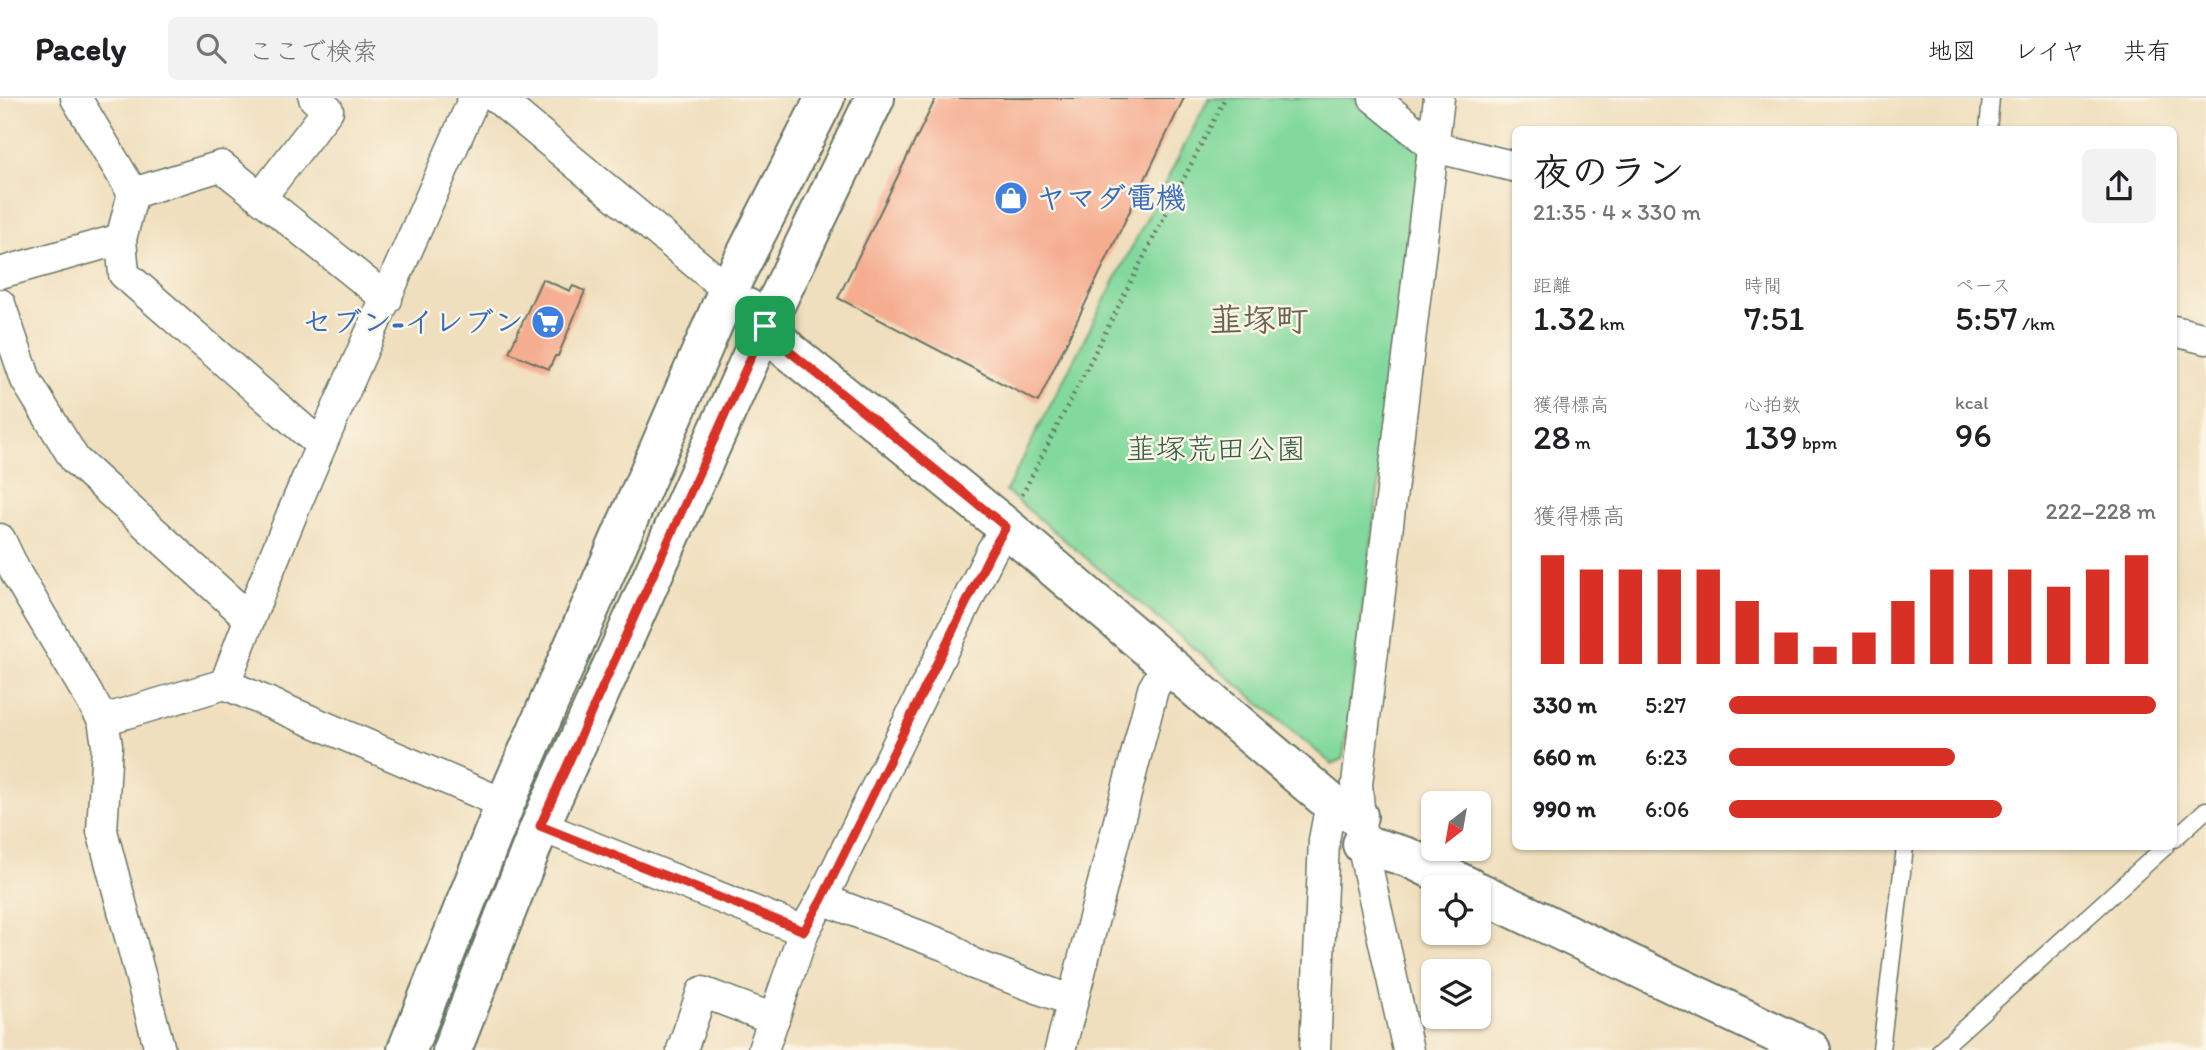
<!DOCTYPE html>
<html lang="ja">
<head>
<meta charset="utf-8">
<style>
  :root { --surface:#fff; --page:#f2f2f2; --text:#202124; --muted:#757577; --line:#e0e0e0; --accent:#d93025 }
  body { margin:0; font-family:Itim,"Klee One",sans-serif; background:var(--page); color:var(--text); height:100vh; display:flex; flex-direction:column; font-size:26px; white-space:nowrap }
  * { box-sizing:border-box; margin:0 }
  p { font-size:23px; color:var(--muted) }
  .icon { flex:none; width:38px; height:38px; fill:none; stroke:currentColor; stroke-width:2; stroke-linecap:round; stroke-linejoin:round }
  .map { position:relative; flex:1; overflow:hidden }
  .panel { position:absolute; left:1512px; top:28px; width:665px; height:724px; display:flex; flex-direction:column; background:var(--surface); border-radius:10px; box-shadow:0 2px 5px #0004 }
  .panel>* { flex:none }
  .needle { width:46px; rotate:211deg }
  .controls { position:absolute; left:1421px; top:693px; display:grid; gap:14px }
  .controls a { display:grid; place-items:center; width:70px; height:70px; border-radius:10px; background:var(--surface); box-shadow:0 2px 5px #0004; font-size:35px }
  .pin { position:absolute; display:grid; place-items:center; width:60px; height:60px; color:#fff; margin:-30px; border-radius:14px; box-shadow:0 4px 10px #0006 }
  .round { display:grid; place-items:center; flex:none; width:74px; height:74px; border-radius:10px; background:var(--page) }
  .head { display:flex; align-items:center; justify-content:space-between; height:119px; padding:0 21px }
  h1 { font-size:38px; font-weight:600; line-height:52px }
  .stats { display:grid; grid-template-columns:repeat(3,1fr); gap:10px; height:119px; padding:7px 21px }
  .stats div { display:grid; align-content:center }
  .stats b { font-size:35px; font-weight:600 }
  .stats small { font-size:19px; font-weight:400 }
  .stats p { font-size:19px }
  .chart { height:196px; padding:14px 21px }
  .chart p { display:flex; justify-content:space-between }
  .chart svg { width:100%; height:126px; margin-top:7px; stroke:var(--accent); stroke-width:6 }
  ul { padding:0 21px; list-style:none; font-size:23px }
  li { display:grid; grid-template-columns:112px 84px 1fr; align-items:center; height:52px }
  li i { height:18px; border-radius:9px; background:var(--accent) }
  header { display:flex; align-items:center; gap:42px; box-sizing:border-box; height:98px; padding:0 35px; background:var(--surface); border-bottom:2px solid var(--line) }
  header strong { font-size:33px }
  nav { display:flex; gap:38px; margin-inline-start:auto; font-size:24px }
  .search { width:490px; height:63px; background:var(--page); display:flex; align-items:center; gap:18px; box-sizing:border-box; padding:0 24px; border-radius:10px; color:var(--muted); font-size:26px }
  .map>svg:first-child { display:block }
  .green { fill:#83d99d; stroke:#518b68; stroke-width:2 }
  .building { fill:#f5ac8f }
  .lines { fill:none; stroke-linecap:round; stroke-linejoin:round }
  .lane-casing { stroke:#687664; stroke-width:19 }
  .street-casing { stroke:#687664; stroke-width:33 }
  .secondary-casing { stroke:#687664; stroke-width:42 }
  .path { stroke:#687664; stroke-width:4.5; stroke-dasharray:2 5; stroke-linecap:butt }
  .lane { stroke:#fff; stroke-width:16 }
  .street { stroke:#fff; stroke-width:30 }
  .secondary { stroke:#fff; stroke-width:38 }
  .route-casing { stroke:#fff; stroke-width:14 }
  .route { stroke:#d93025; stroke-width:9 }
  .labels { text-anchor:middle; stroke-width:5; stroke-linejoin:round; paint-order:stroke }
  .shop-label { font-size:30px; font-weight:bold; fill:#366cbe; stroke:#fcf5e5; text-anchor:start }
  .park-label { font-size:30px; fill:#335c49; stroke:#fcf5e5 }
  .quarter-label { font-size:33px; font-weight:bold; fill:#6a6454; stroke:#fcf5e5 }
</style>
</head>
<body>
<header>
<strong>Pacely</strong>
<div class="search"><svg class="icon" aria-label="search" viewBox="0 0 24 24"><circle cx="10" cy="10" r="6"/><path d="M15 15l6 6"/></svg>ここで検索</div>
<nav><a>地図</a><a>レイヤ</a><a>共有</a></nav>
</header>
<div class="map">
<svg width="2206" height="952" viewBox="0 0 2206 952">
  <rect width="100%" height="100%" fill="#fcf5e5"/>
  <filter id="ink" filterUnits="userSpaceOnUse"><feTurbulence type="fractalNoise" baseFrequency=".0143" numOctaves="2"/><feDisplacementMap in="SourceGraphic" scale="14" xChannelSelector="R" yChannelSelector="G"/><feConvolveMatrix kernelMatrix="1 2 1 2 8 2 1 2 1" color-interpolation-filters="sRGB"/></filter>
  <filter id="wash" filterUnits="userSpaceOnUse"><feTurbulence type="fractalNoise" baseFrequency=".00686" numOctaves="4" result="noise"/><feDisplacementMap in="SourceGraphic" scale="28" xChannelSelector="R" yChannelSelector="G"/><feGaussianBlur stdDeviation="1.57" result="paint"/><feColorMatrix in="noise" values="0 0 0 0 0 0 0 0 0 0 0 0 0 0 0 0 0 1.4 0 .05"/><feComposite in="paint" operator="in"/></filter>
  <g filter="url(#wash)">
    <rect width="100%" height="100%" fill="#f0dfbe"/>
    <polygon class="green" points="1209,0 1354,0 1422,55 1343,661 1332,666 1006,393"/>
    <g id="blocks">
      <g class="building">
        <polygon points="936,0 1184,0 1038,304 838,200"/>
        <polygon points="542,181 570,193 573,188 585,193 558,258 555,258 549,271 509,254"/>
      </g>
    </g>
  </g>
  <g filter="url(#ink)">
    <use href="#blocks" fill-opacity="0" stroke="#687664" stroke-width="2"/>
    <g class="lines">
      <defs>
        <g id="lane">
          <polyline points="1988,32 1991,0"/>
          <polyline points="2174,741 2206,712"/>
          <polyline points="1881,952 1905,749"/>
          <polyline points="1940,952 2165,749"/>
        </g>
        <g id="street">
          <polyline points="76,0 133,95 121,141 124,176 321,347"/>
          <polyline points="497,0 728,192"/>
          <polyline points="1374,0 1434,49 1516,69"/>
          <polyline points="133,95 221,68 387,201"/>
          <polyline points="261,99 328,12 314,0"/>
          <polyline points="0,175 121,141"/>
          <polyline points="0,206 26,282 75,362 249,520"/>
          <polyline points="2174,233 2206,241"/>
          <polyline points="0,441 17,477 103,622 107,647 102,733 160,952"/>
          <path d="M 225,586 C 298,387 390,195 474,0"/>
          <polyline points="103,622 225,586 505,706"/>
          <polyline points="540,728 804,833"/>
          <polyline points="822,801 949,849 971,865 1072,903"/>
          <polyline points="682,952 702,894 774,921"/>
          <polyline points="763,952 804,833 822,801 991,454 1006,429"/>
          <polyline points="1060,952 1153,591 1167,567"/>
          <polyline points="1315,952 1324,742 1331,705"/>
          <polyline points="1408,952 1362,746 1357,686 1439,0"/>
        </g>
        <g id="secondary">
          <polyline points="747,210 789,253 1006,429 1311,688 1331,705 1358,718"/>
          <polyline points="1362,746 1407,759 1469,789"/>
          <polyline points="1479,794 1811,952"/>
          <polyline points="407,952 505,706 728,192 825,0"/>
          <polyline points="452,952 540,728 765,228 875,0"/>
        </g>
      </defs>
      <use href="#lane" class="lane-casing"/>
      <use href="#street" class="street-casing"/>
      <use href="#secondary" class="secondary-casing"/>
      <polyline class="path" points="1022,397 1225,0"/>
      <use href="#lane" class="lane"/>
      <use href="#street" class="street"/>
      <use href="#secondary" class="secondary"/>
    </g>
  </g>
  <g class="lines" filter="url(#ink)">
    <defs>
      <polygon id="route" points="765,228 789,253 1006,429 991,454 822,801 804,833 540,728"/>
    </defs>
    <use href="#route" class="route-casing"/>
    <use href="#route" class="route"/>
  </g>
  <defs>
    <symbol id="shop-disc" viewBox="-11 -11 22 22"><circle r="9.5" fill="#3f7fe0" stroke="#fcf5e5"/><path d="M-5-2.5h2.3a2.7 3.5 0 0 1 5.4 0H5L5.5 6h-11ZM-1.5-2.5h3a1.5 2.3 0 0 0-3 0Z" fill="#fff"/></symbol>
    <symbol id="supermarket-disc" viewBox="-11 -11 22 22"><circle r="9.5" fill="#3f7fe0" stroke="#fcf5e5"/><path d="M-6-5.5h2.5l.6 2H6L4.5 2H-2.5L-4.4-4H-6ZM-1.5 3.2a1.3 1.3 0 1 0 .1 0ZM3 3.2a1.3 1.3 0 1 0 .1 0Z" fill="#fff"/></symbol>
  </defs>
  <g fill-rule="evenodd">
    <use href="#shop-disc" x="992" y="81" width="38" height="38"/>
    <use href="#supermarket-disc" x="529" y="205" width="38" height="38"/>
  </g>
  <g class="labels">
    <g class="shop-label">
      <text x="1036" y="110">ヤマダ電機</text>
      <text x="524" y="234" text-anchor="end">セブン-イレブン</text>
    </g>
    <g class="park-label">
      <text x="1216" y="361">韮塚荒田公園</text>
    </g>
    <g class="quarter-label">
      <text x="1259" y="233">韮塚町</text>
    </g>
  </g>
</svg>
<div class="controls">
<a><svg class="needle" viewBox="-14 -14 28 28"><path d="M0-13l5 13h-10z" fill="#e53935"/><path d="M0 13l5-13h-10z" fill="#757577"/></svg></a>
<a><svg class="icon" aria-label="locate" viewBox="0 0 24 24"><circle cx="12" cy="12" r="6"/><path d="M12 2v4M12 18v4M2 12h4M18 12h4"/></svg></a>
<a><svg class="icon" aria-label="layers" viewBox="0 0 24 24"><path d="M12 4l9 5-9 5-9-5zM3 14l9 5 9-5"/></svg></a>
</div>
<div class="pin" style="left:765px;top:228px;background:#1e9e55"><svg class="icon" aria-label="arrive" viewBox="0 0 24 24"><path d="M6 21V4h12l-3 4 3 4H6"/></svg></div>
<section class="panel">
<div class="head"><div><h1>夜のラン</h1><p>21:35 · 4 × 330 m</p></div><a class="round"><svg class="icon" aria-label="share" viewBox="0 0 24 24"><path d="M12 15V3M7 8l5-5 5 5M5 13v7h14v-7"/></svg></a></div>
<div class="stats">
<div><p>距離</p><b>1.32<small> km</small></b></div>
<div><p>時間</p><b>7:51</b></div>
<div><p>ペース</p><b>5:57<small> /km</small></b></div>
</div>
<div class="stats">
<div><p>獲得標高</p><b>28<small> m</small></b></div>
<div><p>心拍数</p><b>139<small> bpm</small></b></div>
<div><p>kcal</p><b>96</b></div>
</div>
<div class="chart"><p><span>獲得標高</span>222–228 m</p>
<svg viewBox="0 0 160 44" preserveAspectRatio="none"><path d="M5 44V6M15 44V11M25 44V11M35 44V11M45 44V11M55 44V22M65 44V33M75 44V38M85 44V33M95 44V22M105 44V11M115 44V11M125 44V11M135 44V17M145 44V11M155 44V6"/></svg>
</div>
<ul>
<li><b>330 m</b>5:27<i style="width:100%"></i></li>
<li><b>660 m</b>6:23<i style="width:53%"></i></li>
<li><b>990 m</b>6:06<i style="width:64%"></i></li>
</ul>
</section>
</div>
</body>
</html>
